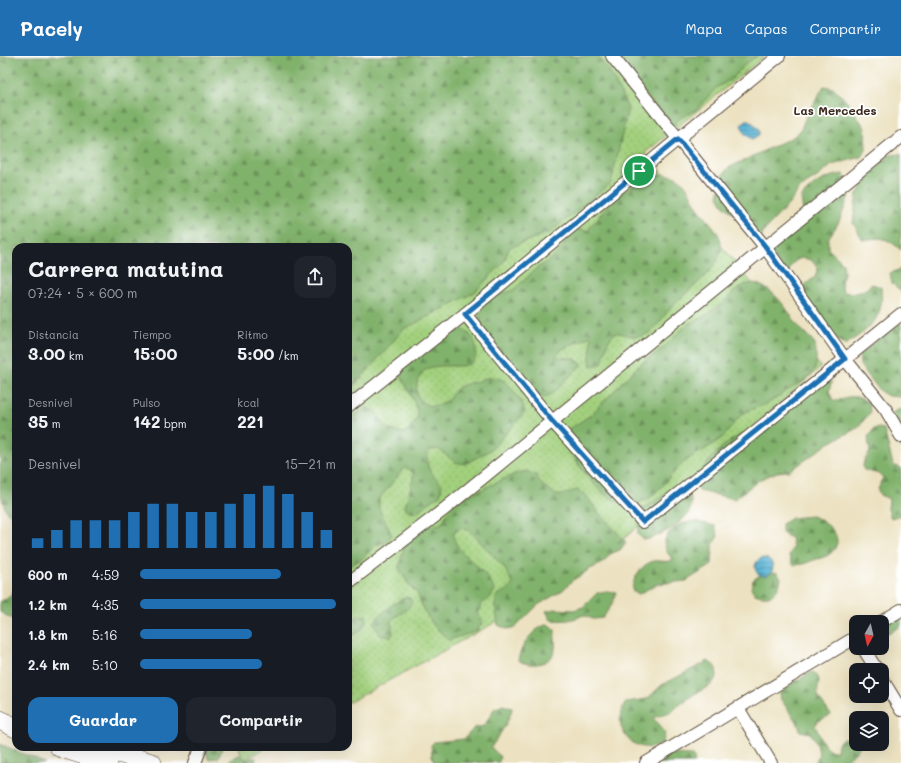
<!DOCTYPE html>
<html lang="es">
<head>
<meta charset="utf-8">
<style>
  :root { --surface:#171b24; --page:#20242c; --text:#f1f3f6; --muted:#9ea1a6; --accent:#1f6fb2 }
  body { margin:0; font-family:Mali,sans-serif; background:var(--page); color:var(--text); height:100vh; display:flex; flex-direction:column; font-size:15px; white-space:nowrap }
  * { box-sizing:border-box; margin:0 }
  p { font-size:13px; color:var(--muted) }
  .icon { flex:none; width:22px; height:22px; fill:none; stroke:currentColor; stroke-width:2; stroke-linecap:round; stroke-linejoin:round }
  .map { position:relative; flex:1; overflow:hidden }
  .details { position:absolute; left:12px; top:187px; width:340px; height:508px; display:flex; flex-direction:column; background:var(--surface); border-radius:12px; box-shadow:0 4px 16px #0002 }
  .details>* { flex:none }
  .needle { width:26px; rotate:188deg }
  .buttons { position:absolute; left:849px; top:559px; display:grid; gap:8px }
  .buttons a { display:grid; place-items:center; width:40px; height:40px; border-radius:8px; background:var(--surface); box-shadow:0 4px 16px #0002; font-size:20px }
  .pin { position:absolute; display:grid; place-items:center; width:34px; height:34px; color:#fff; margin:-17px; border:2px solid #fff; border-radius:50%; box-shadow:0 1px 4px #0007 }
  .round { display:grid; place-items:center; flex:none; width:42px; height:42px; border-radius:12px; background:var(--page) }
  .overview { display:flex; align-items:center; justify-content:space-between; height:68px; padding:0 16px }
  h1 { font-size:22px; font-weight:800; line-height:30px }
  .metrics { display:grid; grid-template-columns:repeat(3,1fr); gap:6px; height:68px; padding:4px 16px }
  .metrics div { display:grid; align-content:center }
  .metrics b { font-size:17px; font-weight:800 }
  .metrics small { font-size:11px; font-weight:400 }
  .metrics p { font-size:11px }
  .chart { height:112px; padding:8px 16px }
  .chart p { display:flex; justify-content:space-between }
  .chart svg { width:100%; height:72px; margin-top:4px; stroke:var(--accent); stroke-width:6 }
  .primary-button { display:flex; gap:8px; margin-top:auto; padding:8px 16px }
  .primary-button a { flex:1; height:46px; border-radius:12px; background:var(--accent); color:#fff; font-size:16px; font-weight:800; line-height:46px; text-align:center }
  .primary-button a+a { background:var(--page); color:var(--text) }
  ul { padding:0 16px; list-style:none; font-size:13px }
  li { display:grid; grid-template-columns:64px 48px 1fr; align-items:center; height:30px }
  li i { height:10px; border-radius:5px; background:var(--accent) }
  header { display:flex; align-items:center; gap:24px; box-sizing:border-box; height:56px; padding:0 20px; background:var(--accent); color:#fff }
  header strong { font-size:19px }
  nav { display:flex; gap:22px; margin-inline-start:auto; font-size:14px }
  .map>svg:first-child { display:block }
  .grass { fill:url(#grass-dots); stroke:#6e7d4e }
  .forest { fill:url(#forest-firs); stroke:#5e6e45; fill-rule:evenodd }
  .water { fill:url(#water-rules); stroke:#486e78 }
  .lines { fill:none; stroke-linecap:round; stroke-linejoin:round }
  .street-casing { stroke:#564636; stroke-width:14 }
  .primary-casing { stroke:#564636; stroke-width:20 }
  .street { stroke:#fff; stroke-width:12 }
  .primary { stroke:#fff; stroke-width:19 }
  .route-casing { stroke:#fff; stroke-width:8 }
  .route { stroke:#1f6fb2; stroke-width:5 }
  .labels { text-anchor:middle; stroke-width:3.5; stroke-linejoin:round; paint-order:stroke }
  .neighbourhood-label { font-size:12px; font-weight:bold; fill:#3b2a1e; stroke:#fff }
</style>
</head>
<body>
<header>
<strong>Pacely</strong>
<nav><a>Mapa</a><a>Capas</a><a>Compartir</a></nav>
</header>
<div class="map">
<svg width="901" height="707" viewBox="0 0 901 707">
  <defs>
    <pattern id="grass-dots" width="8" height="8" patternUnits="userSpaceOnUse"><rect width="8" height="8" fill="#a2d07d"/><path d="M2 2h.1M6 6h.1" fill="none" stroke="#8cb36c" stroke-width="1.8" stroke-linecap="round"/></pattern>
    <pattern id="forest-firs" width="22" height="20" patternUnits="userSpaceOnUse"><rect width="22" height="20" fill="#81b26c"/><path d="M5 1l3.5 6h-7zM16 11l3.5 6h-7z" fill="#6b9158"/></pattern>
    <pattern id="water-rules" width="6" height="5" patternUnits="userSpaceOnUse"><rect width="6" height="5" fill="#56b1d3"/><path d="M0 2.5h6" fill="none" stroke="#4890ab"/></pattern>
  </defs>
  <rect width="100%" height="100%" fill="#fff"/>
  <filter id="ink" filterUnits="userSpaceOnUse"><feTurbulence type="fractalNoise" baseFrequency=".025" numOctaves="2"/><feDisplacementMap in="SourceGraphic" scale="8" xChannelSelector="R" yChannelSelector="G"/><feConvolveMatrix kernelMatrix="1 2 1 2 8 2 1 2 1" color-interpolation-filters="sRGB"/></filter>
  <filter id="wash" filterUnits="userSpaceOnUse"><feTurbulence type="fractalNoise" baseFrequency=".012" numOctaves="4" result="noise"/><feDisplacementMap in="SourceGraphic" scale="16" xChannelSelector="R" yChannelSelector="G"/><feGaussianBlur stdDeviation="0.9" result="paint"/><feColorMatrix in="noise" values="0 0 0 0 0 0 0 0 0 0 0 0 0 0 0 0 0 1.4 0 .05"/><feComposite in="paint" operator="in"/></filter>
  <g filter="url(#wash)">
    <rect width="100%" height="100%" fill="#ece2c1"/>
    <g class="grass">
      <polygon points="86,0 765,0 645,97 821,311 582,519 348,647 348,191"/>
      <polygon points="239,691 268,691 242,705"/>
    </g>
    <g class="forest">
      <polygon points="0,0 597,0 609,14 628,52 611,127 549,177 510,191 503,207 475,236 404,273 351,333 348,331 348,191 16,191 16,463 6,455 0,436"/>
      <polygon points="613,0 758,0 746,7 733,22 716,32 696,54 679,63 673,71"/>
      <polygon points="824,30 834,32 848,47 865,72 866,93 861,101 832,109 817,121 800,132 789,148 768,170 761,180 723,149 718,140 722,120 728,112 793,81 801,74 804,65"/>
      <path d="M 901,98 L 901,194 C 886,181 882,181 863,184 L 853,167 L 857,138 L 874,114 L 889,99 Z"/>
      <path d="M 664,118 C 687,121 687,134 698,152 C 704,160 711,167 717,176 C 734,204 694,229 677,245 C 668,253 658,271 649,277 C 622,292 614,252 602,308 L 591,310 C 588,297 593,293 591,280 L 562,293 L 556,301 L 574,302 L 582,308 L 553,337 L 544,342 L 528,330 L 482,273 C 479,263 479,256 486,247 C 493,237 507,239 516,232 C 523,226 529,219 536,213 C 544,207 552,203 559,196 C 567,186 565,179 578,173 L 587,175 C 610,146 625,128 664,118 Z"/>
      <path d="M 843,118 L 849,127 L 850,137 L 839,166 L 828,183 L 828,193 L 843,207 L 844,217 L 841,226 L 843,236 C 856,238 863,237 872,228 L 881,231 C 885,263 869,273 845,289 L 837,284 L 766,191 L 804,162 L 801,142 C 812,128 825,120 843,118 ZM 803,202 L 811,204 L 818,212 L 815,221 L 802,231 L 789,217 C 790,209 795,203 803,202 Z"/>
      <polygon points="901,213 901,235 892,227 890,217"/>
      <path d="M 754,227 C 776,234 784,250 797,268 C 801,275 811,281 815,288 C 816,291 816,297 816,300 C 819,320 801,325 788,334 C 782,337 777,343 770,346 C 762,351 750,352 743,358 C 735,364 730,374 723,381 C 713,389 701,395 690,402 C 668,415 655,452 626,448 C 596,443 578,405 561,384 L 566,375 L 591,359 L 639,309 L 664,291 L 686,269 L 705,260 L 721,248 L 736,234 L 744,229 Z"/>
      <polygon points="901,267 901,341 888,340 880,335 860,309 859,299 890,274"/>
      <path d="M 464,274 C 471,280 476,284 476,294 C 478,323 435,300 422,317 C 409,334 420,358 443,347 C 449,345 452,337 458,332 C 463,328 468,328 474,326 C 478,326 482,323 486,322 C 500,319 508,326 515,337 C 520,344 523,347 525,356 L 492,393 L 465,408 L 455,406 L 438,393 L 428,395 C 425,413 430,416 442,429 L 440,439 L 415,457 L 405,453 C 406,440 414,429 413,416 L 405,411 L 379,443 L 379,453 L 392,479 L 386,486 L 376,489 L 362,503 L 348,510 L 348,363 L 366,352 L 376,355 C 385,370 386,375 405,377 C 409,373 415,368 417,362 C 420,351 403,326 398,315 C 417,300 438,276 464,274 Z"/>
      <path d="M 823,324 L 832,326 L 829,335 L 833,345 C 848,341 855,337 869,347 L 870,357 L 857,372 L 829,387 L 797,410 L 788,415 L 777,416 L 759,424 L 735,443 L 699,435 L 695,426 C 702,413 714,397 726,388 C 739,377 758,374 771,363 C 792,346 793,327 823,324 Z"/>
      <polygon points="901,352 901,392 899,390 896,380 887,371 889,359"/>
      <path d="M 879,372 L 884,373 L 893,409 L 901,412 L 901,459 L 891,462 L 888,453 L 889,443 L 880,439 L 878,434 L 883,421 L 879,418 L 864,414 C 861,406 866,403 870,396 L 868,381 L 874,373 Z"/>
      <path d="M 527,415 L 536,419 L 541,428 L 558,440 L 577,434 L 586,439 L 598,456 L 626,486 L 620,494 L 610,498 L 604,506 L 577,520 L 563,534 L 538,549 L 516,571 L 507,573 L 498,569 L 495,549 L 497,539 L 506,535 L 513,528 L 504,511 L 470,475 L 461,472 L 453,478 C 456,496 471,503 483,516 C 488,521 491,528 495,534 L 489,543 L 481,548 L 478,558 L 482,567 L 477,575 L 449,584 L 435,571 L 424,555 L 417,537 L 410,530 L 399,513 L 403,494 L 421,471 L 441,468 L 452,450 L 459,444 L 517,417 Z"/>
      <path d="M 670,436 L 689,438 C 701,461 662,479 645,484 L 637,478 L 639,469 L 638,459 L 640,454 Z"/>
      <path d="M 812,460 C 825,465 848,481 831,497 C 827,501 820,502 814,504 C 806,507 802,509 793,509 L 789,500 L 793,491 L 791,482 L 782,477 L 782,468 L 791,462 Z"/>
      <path d="M 695,465 L 715,470 L 718,480 L 713,488 L 712,509 L 686,525 L 657,528 L 639,538 L 632,534 C 633,522 641,508 654,505 C 662,504 664,507 673,504 L 667,496 L 664,486 C 669,472 680,467 695,465 Z"/>
      <path d="M 776,516 L 781,522 C 778,537 772,544 755,538 L 751,532 L 753,524 L 759,520 Z"/>
      <polygon points="16,531 16,565 0,556 0,546 10,540"/>
      <path d="M 606,535 L 616,536 L 613,546 L 603,562 L 593,563 L 583,559 C 572,565 564,565 551,564 L 546,555 L 555,553 L 574,554 L 583,551 L 597,537 Z"/>
      <path d="M 406,541 L 410,542 L 412,546 C 408,557 392,560 391,566 C 391,569 393,574 393,576 L 391,581 L 380,579 L 374,566 C 381,556 395,546 406,541 Z"/>
      <polygon points="901,558 901,570 893,575 882,579 882,566"/>
      <polygon points="361,559 366,560 367,564 362,573 354,579 348,573 348,565"/>
      <path d="M 548,568 L 555,574 C 554,582 556,587 555,593 C 553,609 529,612 518,604 C 522,588 532,573 548,568 Z"/>
      <path d="M 708,605 L 716,611 L 717,621 L 711,629 L 693,639 L 670,656 L 653,662 L 660,669 L 665,678 L 662,688 C 635,702 608,671 626,646 L 647,643 L 662,629 Z"/>
      <path d="M 813,616 C 824,623 816,630 818,639 C 820,647 828,652 830,659 L 817,666 L 815,670 C 821,680 822,693 836,696 L 839,686 L 842,683 L 852,682 L 856,685 L 856,688 L 861,688 L 856,696 L 843,707 L 814,707 C 823,699 817,685 810,677 L 800,675 L 799,670 L 780,642 L 780,637 C 783,633 808,617 813,616 Z"/>
      <path d="M 503,649 L 512,652 C 511,662 498,682 491,691 L 500,701 L 499,706 L 435,707 L 432,700 L 431,689 L 434,686 L 464,683 L 474,672 L 484,670 L 494,653 Z"/>
      <polygon points="0,688 45,707 0,707"/>
      <polygon points="209,691 221,691 222,693 218,702 208,703 206,694"/>
      <polygon points="674,698 690,699 694,702 695,707 657,707 663,699"/>
      <polygon points="239,699 247,704 251,702 256,702 255,707 231,707 230,704"/>
    </g>
    <g class="water">
      <polygon points="746,64 749,64 759,73 759,79 752,83 745,78 741,69"/>
      <circle cx="764" cy="511" r="9"/>
    </g>
  </g>
  <g filter="url(#ink)">
    <g class="lines">
      <defs>
        <g id="street">
          <polyline points="612,0 765,191 845,303 886,354 901,380"/>
          <polyline points="465,258 552,365 643,466 901,258"/>
          <polyline points="348,351 465,258 779,0"/>
          <polyline points="348,527 442,455 901,81"/>
          <polyline points="881,566 901,554"/>
          <polyline points="863,592 877,614"/>
          <polyline points="882,623 901,654"/>
          <polyline points="738,652 771,707"/>
          <polyline points="195,707 201,691"/>
          <polyline points="646,707 856,581"/>
        </g>
        <g id="primary">
          <polyline points="0,664 16,672"/>
          <polyline points="59,691 108,707"/>
          <polyline points="98,691 152,707"/>
        </g>
      </defs>
      <use href="#street" class="street-casing"/>
      <use href="#primary" class="primary-casing"/>
      <use href="#street" class="street"/>
      <use href="#primary" class="primary"/>
    </g>
  </g>
  <g class="lines" filter="url(#ink)">
    <defs>
      <polygon id="route" points="678,83 765,190 845,303 643,466 552,365 465,258"/>
    </defs>
    <use href="#route" class="route-casing"/>
    <use href="#route" class="route"/>
  </g>
  <g class="labels">
    <g class="neighbourhood-label">
      <text x="835" y="59">Las Mercedes</text>
    </g>
  </g>
</svg>
<div class="buttons">
<a><svg class="needle" viewBox="-14 -14 28 28"><path d="M0-13l5 13h-10z" fill="#e53935"/><path d="M0 13l5-13h-10z" fill="#9ea1a6"/></svg></a>
<a><svg class="icon" aria-label="locate" viewBox="0 0 24 24"><circle cx="12" cy="12" r="6"/><path d="M12 2v4M12 18v4M2 12h4M18 12h4"/></svg></a>
<a><svg class="icon" aria-label="layers" viewBox="0 0 24 24"><path d="M12 4l9 5-9 5-9-5zM3 14l9 5 9-5"/></svg></a>
</div>
<div class="pin" style="left:639px;top:115px;background:#1e9e55"><svg class="icon" aria-label="arrive" viewBox="0 0 24 24"><path d="M6 21V4h12l-3 4 3 4H6"/></svg></div>
<section class="details">
<div class="overview"><div><h1>Carrera matutina</h1><p>07:24 · 5 × 600 m</p></div><a class="round"><svg class="icon" aria-label="share" viewBox="0 0 24 24"><path d="M12 15V3M7 8l5-5 5 5M5 13v7h14v-7"/></svg></a></div>
<div class="metrics">
<div><p>Distancia</p><b>3.00<small> km</small></b></div>
<div><p>Tiempo</p><b>15:00</b></div>
<div><p>Ritmo</p><b>5:00<small> /km</small></b></div>
</div>
<div class="metrics">
<div><p>Desnivel</p><b>35<small> m</small></b></div>
<div><p>Pulso</p><b>142<small> bpm</small></b></div>
<div><p>kcal</p><b>221</b></div>
</div>
<div class="chart"><p><span>Desnivel</span>15–21 m</p>
<svg viewBox="0 0 160 44" preserveAspectRatio="none"><path d="M5 44V38M15 44V33M25 44V27M35 44V27M45 44V27M55 44V22M65 44V17M75 44V17M85 44V22M95 44V22M105 44V17M115 44V11M125 44V6M135 44V11M145 44V22M155 44V33"/></svg>
</div>
<ul>
<li><b>600 m</b>4:59<i style="width:72%"></i></li>
<li><b>1.2 km</b>4:35<i style="width:100%"></i></li>
<li><b>1.8 km</b>5:16<i style="width:57%"></i></li>
<li><b>2.4 km</b>5:10<i style="width:62%"></i></li>
</ul>
<div class="primary-button"><a>Guardar</a><a>Compartir</a></div>
</section>
</div>
</body>
</html>
